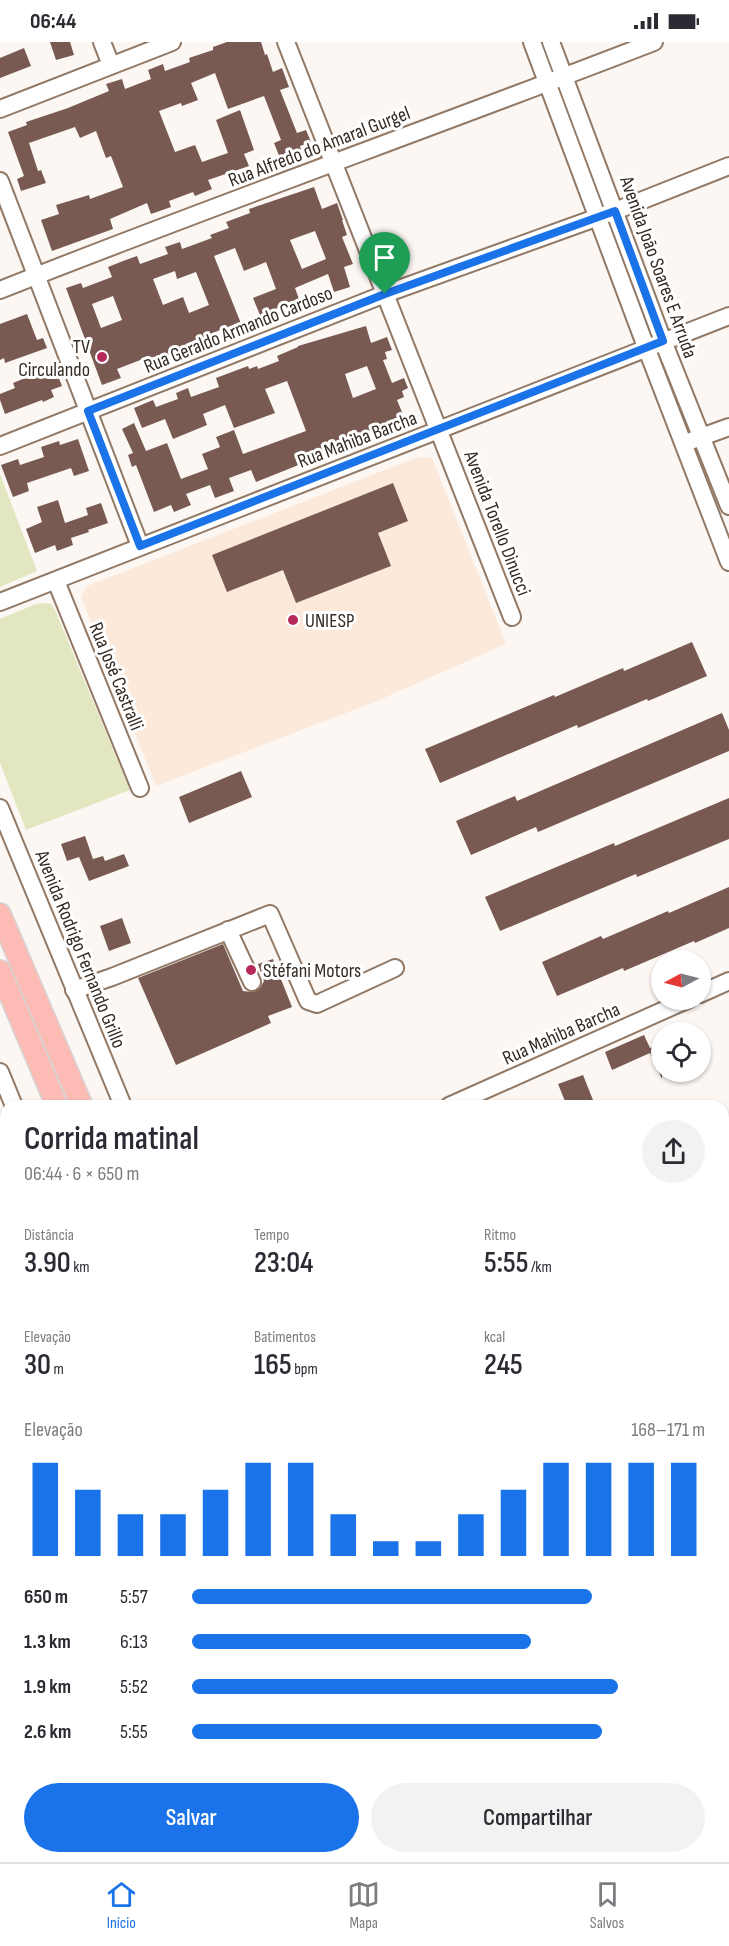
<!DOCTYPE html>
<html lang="pt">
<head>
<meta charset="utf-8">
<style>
  :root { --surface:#fff; --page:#f2f2f3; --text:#2b2b33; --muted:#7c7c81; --line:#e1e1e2; --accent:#1a73e8 }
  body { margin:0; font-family:"Sofia Sans Condensed",sans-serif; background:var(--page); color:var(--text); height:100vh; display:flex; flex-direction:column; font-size:22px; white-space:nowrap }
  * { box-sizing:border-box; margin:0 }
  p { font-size:20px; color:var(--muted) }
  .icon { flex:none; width:33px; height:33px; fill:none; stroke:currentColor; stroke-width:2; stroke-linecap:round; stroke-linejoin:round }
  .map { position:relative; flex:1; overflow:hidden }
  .details { position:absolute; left:0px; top:1058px; width:729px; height:764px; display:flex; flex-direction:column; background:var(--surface); border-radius:18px 18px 0 0; box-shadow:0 2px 4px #0004 }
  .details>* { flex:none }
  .needle { width:39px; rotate:263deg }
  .buttons { position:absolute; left:651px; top:908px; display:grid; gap:12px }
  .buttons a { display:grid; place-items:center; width:60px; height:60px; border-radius:50%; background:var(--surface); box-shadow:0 2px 4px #0004; font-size:30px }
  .pin { position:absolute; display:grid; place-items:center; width:51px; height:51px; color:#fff; margin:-62px -26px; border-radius:50% 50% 50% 0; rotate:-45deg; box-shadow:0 0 6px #0007 }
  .pin .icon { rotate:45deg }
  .round { display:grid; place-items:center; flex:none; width:63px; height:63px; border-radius:32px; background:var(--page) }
  .head { display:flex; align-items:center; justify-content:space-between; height:102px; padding:0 24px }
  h1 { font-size:33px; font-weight:600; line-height:45px }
  .figures { display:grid; grid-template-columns:repeat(3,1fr); gap:9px; height:102px; padding:6px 24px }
  .figures div { display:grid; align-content:center }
  .figures b { font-size:30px; font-weight:600 }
  .figures small { font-size:16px; font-weight:400 }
  .figures p { font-size:16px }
  .chart { height:168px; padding:12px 24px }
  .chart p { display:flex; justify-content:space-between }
  .chart svg { width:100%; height:108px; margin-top:6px; stroke:var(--accent); stroke-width:6 }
  .action { display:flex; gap:12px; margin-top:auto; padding:12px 24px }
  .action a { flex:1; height:69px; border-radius:36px; background:var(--accent); color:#fff; font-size:24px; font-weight:600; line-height:69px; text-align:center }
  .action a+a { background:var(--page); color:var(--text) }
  ul { padding:0 24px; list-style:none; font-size:20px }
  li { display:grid; grid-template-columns:96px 72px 1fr; align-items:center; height:45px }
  li i { height:15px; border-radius:8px; background:var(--accent) }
  .status { display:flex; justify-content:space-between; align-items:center; height:42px; padding:0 30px; background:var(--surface); direction:ltr }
  .status svg { height:16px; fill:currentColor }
  .dock { display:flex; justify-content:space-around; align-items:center; height:84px; border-top:2px solid var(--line); background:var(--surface); font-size:16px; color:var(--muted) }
  .dock a { display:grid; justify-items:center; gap:3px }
  .dock .selected { color:var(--accent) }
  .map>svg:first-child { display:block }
  .built { fill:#fde9d9 }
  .green { fill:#e2e7c1 }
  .forest { fill:#c3c89c }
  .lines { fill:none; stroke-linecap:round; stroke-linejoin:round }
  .stream { stroke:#89b1cd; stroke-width:4.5 }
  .building { fill:#785a53; fill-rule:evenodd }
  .minor-casing { stroke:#917966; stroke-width:20 }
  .major-casing { stroke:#d7d5d3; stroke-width:24 }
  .minor { stroke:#fff; stroke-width:16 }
  .major { stroke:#fcbbb4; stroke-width:21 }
  .route-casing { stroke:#fff; stroke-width:12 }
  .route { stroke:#1a73e8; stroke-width:8 }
  .poi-dot { fill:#b7295b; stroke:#fff; stroke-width:2 }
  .labels { text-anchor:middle; stroke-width:6; stroke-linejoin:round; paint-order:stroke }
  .street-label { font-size:20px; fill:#352b23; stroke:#fff }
  .poi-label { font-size:20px; fill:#352b23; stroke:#fff; text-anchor:start }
</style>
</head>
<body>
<div class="status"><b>06:44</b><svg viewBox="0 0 49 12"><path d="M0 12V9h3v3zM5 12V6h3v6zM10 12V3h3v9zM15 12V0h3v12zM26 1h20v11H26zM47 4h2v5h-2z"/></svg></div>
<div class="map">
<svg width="729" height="1820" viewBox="0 0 729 1820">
  <rect width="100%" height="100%" fill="#fcf7f3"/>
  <polygon class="built" points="418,415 432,416 506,602 377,659 156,744 81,555 87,544"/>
  <g class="green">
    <polygon points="0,432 37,529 0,545"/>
    <polygon points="43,561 51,562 55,568 130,748 26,788 0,721 0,577 36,562"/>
    <polygon points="729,1670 729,1820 456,1820 454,1815 723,1815 723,1671"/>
    <polygon points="28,1815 354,1815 356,1820 15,1820"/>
  </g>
  <g class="forest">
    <polygon points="729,1400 729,1670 723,1671 723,1403"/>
    <polygon points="6,1684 6,1815 28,1815 15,1820 0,1820 0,1686"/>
  </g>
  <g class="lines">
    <g class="stream">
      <polyline points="723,1471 729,1468"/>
      <polyline points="0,1754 6,1753"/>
    </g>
  </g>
  <g class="building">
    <polygon points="50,0 70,0 74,13 56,18"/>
    <polygon points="227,0 261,0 265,13 267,12 273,30 282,26 289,45 280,48 297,91 306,88 311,100 300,104 301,108 280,116 274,101 281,98 264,54 228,67 215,31 191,41 198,58 182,64 181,61 159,69 175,110 195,103 202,120 228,111 216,78 240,68 254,108 244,112 249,124 208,138 212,147 195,154 193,150 169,159 171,165 151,172 147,161 110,177 113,187 52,209 41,178 59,172 56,163 89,153 90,157 123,145 111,114 106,116 96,89 80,96 75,85 29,101 38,129 41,128 46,141 21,149 17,137 24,134 8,90 27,83 26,80 68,66 109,49 106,42 122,37 125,47 151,37 148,28 163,22 165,29 190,20 189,16 213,8 213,5"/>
    <polygon points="24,6 31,24 0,36 0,16"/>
    <path d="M 314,145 L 322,167 L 337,161 L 343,178 L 342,178 L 347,193 L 342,195 L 353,222 L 344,225 L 350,245 L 334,250 L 328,232 L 295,246 L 303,268 L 287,274 L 283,264 L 260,273 L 253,256 L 276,247 L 266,220 L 244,229 L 235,206 L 214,214 L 244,289 L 224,297 L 220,288 L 197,298 L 200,307 L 146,327 L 143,317 L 117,327 L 121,336 L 102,343 L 66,246 L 81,241 L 83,246 L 112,235 L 108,225 L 123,219 L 137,214 L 140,222 L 168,212 L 165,205 L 180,200 L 182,207 L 212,196 L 210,193 L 229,186 L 226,180 L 250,171 L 249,167 ZM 315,189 L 326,217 L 302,227 L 290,198 ZM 175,229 L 177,237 L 196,230 L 209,263 L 189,271 L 183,255 L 163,263 L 153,237 ZM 113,254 L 122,278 L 101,286 L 92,262 Z"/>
    <polygon points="27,272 37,298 43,296 47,306 5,321 4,316 0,318 0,282"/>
    <path d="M 366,284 L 371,301 L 387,295 L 392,308 L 385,310 L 387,317 L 383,318 L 392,341 L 404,336 L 408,346 L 402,349 L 404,355 L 397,358 L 404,375 L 364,391 L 366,396 L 256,440 L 251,428 L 229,436 L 234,449 L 215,456 L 210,443 L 186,452 L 191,463 L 174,470 L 171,463 L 154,470 L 136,423 L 132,425 L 128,413 L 133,411 L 122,387 L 134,381 L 146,409 L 167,401 L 181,437 L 208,427 L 202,412 L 220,405 L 216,395 L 234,388 L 243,412 L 306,389 L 287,339 L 265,347 L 275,371 L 234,386 L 225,363 L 203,372 L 207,383 L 173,397 L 165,377 L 142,386 L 134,366 L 153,358 L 156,365 L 178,357 L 176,351 L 188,346 L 191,355 L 219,345 L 216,336 L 248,324 L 249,327 L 257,324 L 258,327 L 279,319 L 277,314 L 298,305 L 298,304 ZM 367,324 L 376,347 L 353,356 L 345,332 Z"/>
    <polygon points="54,324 62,344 51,348 54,355 43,360 42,358 5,372 0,358 0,352 15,346 13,341"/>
    <polygon points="78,397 89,429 74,434 71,426 27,441 29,449 13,455 1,423 18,417 20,423 44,415 41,405 59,399 60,403"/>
    <polygon points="393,441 408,479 378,491 391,524 296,561 283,528 227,550 212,513"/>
    <polygon points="58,458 65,481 88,473 86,466 101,461 108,481 88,488 89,490 71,496 73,503 57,509 55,503 35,511 26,487 42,480 37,465"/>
    <polygon points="692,600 707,634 648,659 647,657 578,686 577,683 440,741 425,707 554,653 555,655 623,626 624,629"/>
    <polygon points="722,671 729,688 729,709 538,790 536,785 471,813 456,779 515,754 517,759"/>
    <polygon points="241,729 252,755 189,781 179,755"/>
    <polygon points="729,756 729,797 637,835 636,832 500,889 485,855 614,801 615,804"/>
    <polygon points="85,794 93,817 103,814 105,819 124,812 129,824 89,839 79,815 67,819 61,802"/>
    <polygon points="729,845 729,886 695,901 694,899 624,929 623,926 557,954 542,920 601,894 603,897 668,869 669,871"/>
    <polygon points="122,876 131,901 109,909 100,884"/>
    <polygon points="223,902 243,949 252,950 260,946 264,939 258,922 273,917 292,965 268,974 271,981 176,1023 138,936"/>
    <polygon points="644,993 650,1006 662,1001 662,1037 650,1011 612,1028 605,1010"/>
    <polygon points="583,1033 593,1058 578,1064 567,1064 558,1042"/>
  </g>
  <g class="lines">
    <defs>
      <g id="minor">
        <polyline points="102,0 111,23"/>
        <polyline points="286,0 512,575"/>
        <polyline points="532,0 646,305 729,520"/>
        <polyline points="551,0 663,299 729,464"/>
        <polyline points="0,67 172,0"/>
        <polyline points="0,139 140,504"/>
        <path d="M 0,248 C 217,162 437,84 654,0"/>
        <polyline points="693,398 729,385"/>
        <polyline points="0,404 385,252 615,169 729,124"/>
        <polyline points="56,539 140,746"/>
        <polyline points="0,560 729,274"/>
        <polyline points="0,766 123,1064"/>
        <polyline points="228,888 252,940"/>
        <polyline points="74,948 112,935 270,872 308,959 317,962 395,926"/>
        <polyline points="700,952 729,939"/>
        <polyline points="0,1030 14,1064"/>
        <polyline points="449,1064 689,957"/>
        <polyline points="0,1351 6,1348"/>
        <polyline points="0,1485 6,1482"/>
        <polyline points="0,1675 6,1673"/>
      </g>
      <g id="major">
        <polyline points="0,872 82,1064"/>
        <polyline points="0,929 57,1064"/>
        <polyline points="377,1815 379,1820"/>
        <polyline points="403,1815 405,1820"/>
      </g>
    </defs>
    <use href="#minor" class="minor-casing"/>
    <use href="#major" class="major-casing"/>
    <use href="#minor" class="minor"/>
    <use href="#major" class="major"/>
  </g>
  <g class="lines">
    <defs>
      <polygon id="route" points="615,169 663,299 140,504 88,369 385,252"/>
    </defs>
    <use href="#route" class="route-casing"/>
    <use href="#route" class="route"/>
  </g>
  <g class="poi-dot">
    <circle cx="102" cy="315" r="6"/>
    <circle cx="293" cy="578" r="6"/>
    <circle cx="251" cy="928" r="6"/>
  </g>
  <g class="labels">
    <g class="street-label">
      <text transform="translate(319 104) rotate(-21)" y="7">Rua Alfredo do Amaral Gurgel</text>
      <text transform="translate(659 225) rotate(70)" y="7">Avenida João Soares E Arruda</text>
      <text transform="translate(238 287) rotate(-22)" y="7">Rua Geraldo Armando Cardoso</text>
      <text transform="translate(357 397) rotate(-21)" y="7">Rua Mahiba Barcha</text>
      <text transform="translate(498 481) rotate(69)" y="7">Avenida Torello Dinucci</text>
      <text transform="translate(117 634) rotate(68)" y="7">Rua José Castralli</text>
      <text transform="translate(81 907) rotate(68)" y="7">Avenida Rodrigo Fernando Grillo</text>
      <text transform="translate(561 991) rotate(-24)" y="7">Rua Mahiba Barcha</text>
    </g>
    <g class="poi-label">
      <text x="90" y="311" text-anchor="end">TV<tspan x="90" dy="23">Circulando</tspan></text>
      <text x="305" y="585">UNIESP</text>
      <text x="263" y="935">Stéfani Motors</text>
    </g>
  </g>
</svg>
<div class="buttons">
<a><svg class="needle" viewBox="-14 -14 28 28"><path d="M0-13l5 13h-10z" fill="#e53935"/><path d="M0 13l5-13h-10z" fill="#7c7c81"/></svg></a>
<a><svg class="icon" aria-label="locate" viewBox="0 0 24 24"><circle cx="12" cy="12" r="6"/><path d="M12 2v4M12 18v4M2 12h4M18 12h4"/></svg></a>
</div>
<div class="pin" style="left:385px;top:252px;background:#1e9e55"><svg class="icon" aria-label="arrive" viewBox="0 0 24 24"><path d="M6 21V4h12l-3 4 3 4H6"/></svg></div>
<section class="details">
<div class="head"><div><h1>Corrida matinal</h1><p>06:44 · 6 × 650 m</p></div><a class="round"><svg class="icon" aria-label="share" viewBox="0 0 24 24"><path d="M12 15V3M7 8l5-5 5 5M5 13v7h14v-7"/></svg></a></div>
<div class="figures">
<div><p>Distância</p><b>3.90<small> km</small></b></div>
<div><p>Tempo</p><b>23:04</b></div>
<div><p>Ritmo</p><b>5:55<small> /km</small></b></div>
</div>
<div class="figures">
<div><p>Elevação</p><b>30<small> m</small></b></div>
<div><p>Batimentos</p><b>165<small> bpm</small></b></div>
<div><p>kcal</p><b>245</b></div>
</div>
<div class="chart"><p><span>Elevação</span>168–171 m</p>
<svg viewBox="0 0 160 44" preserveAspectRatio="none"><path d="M5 44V6M15 44V17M25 44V27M35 44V27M45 44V17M55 44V6M65 44V6M75 44V27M85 44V38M95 44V38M105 44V27M115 44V17M125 44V6M135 44V6M145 44V6M155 44V6"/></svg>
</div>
<ul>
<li><b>650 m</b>5:57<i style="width:78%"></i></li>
<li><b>1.3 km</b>6:13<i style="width:66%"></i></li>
<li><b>1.9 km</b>5:52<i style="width:83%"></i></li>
<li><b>2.6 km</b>5:55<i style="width:80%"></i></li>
</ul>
<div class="action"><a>Salvar</a><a>Compartilhar</a></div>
</section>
</div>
<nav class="dock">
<a class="selected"><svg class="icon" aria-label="home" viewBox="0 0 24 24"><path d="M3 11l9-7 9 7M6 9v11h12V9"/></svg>Início</a>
<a><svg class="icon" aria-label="map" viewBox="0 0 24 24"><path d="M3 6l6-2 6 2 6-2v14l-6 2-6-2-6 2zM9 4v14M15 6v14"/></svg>Mapa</a>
<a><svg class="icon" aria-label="saved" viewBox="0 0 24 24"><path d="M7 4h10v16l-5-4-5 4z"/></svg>Salvos</a>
</nav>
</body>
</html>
